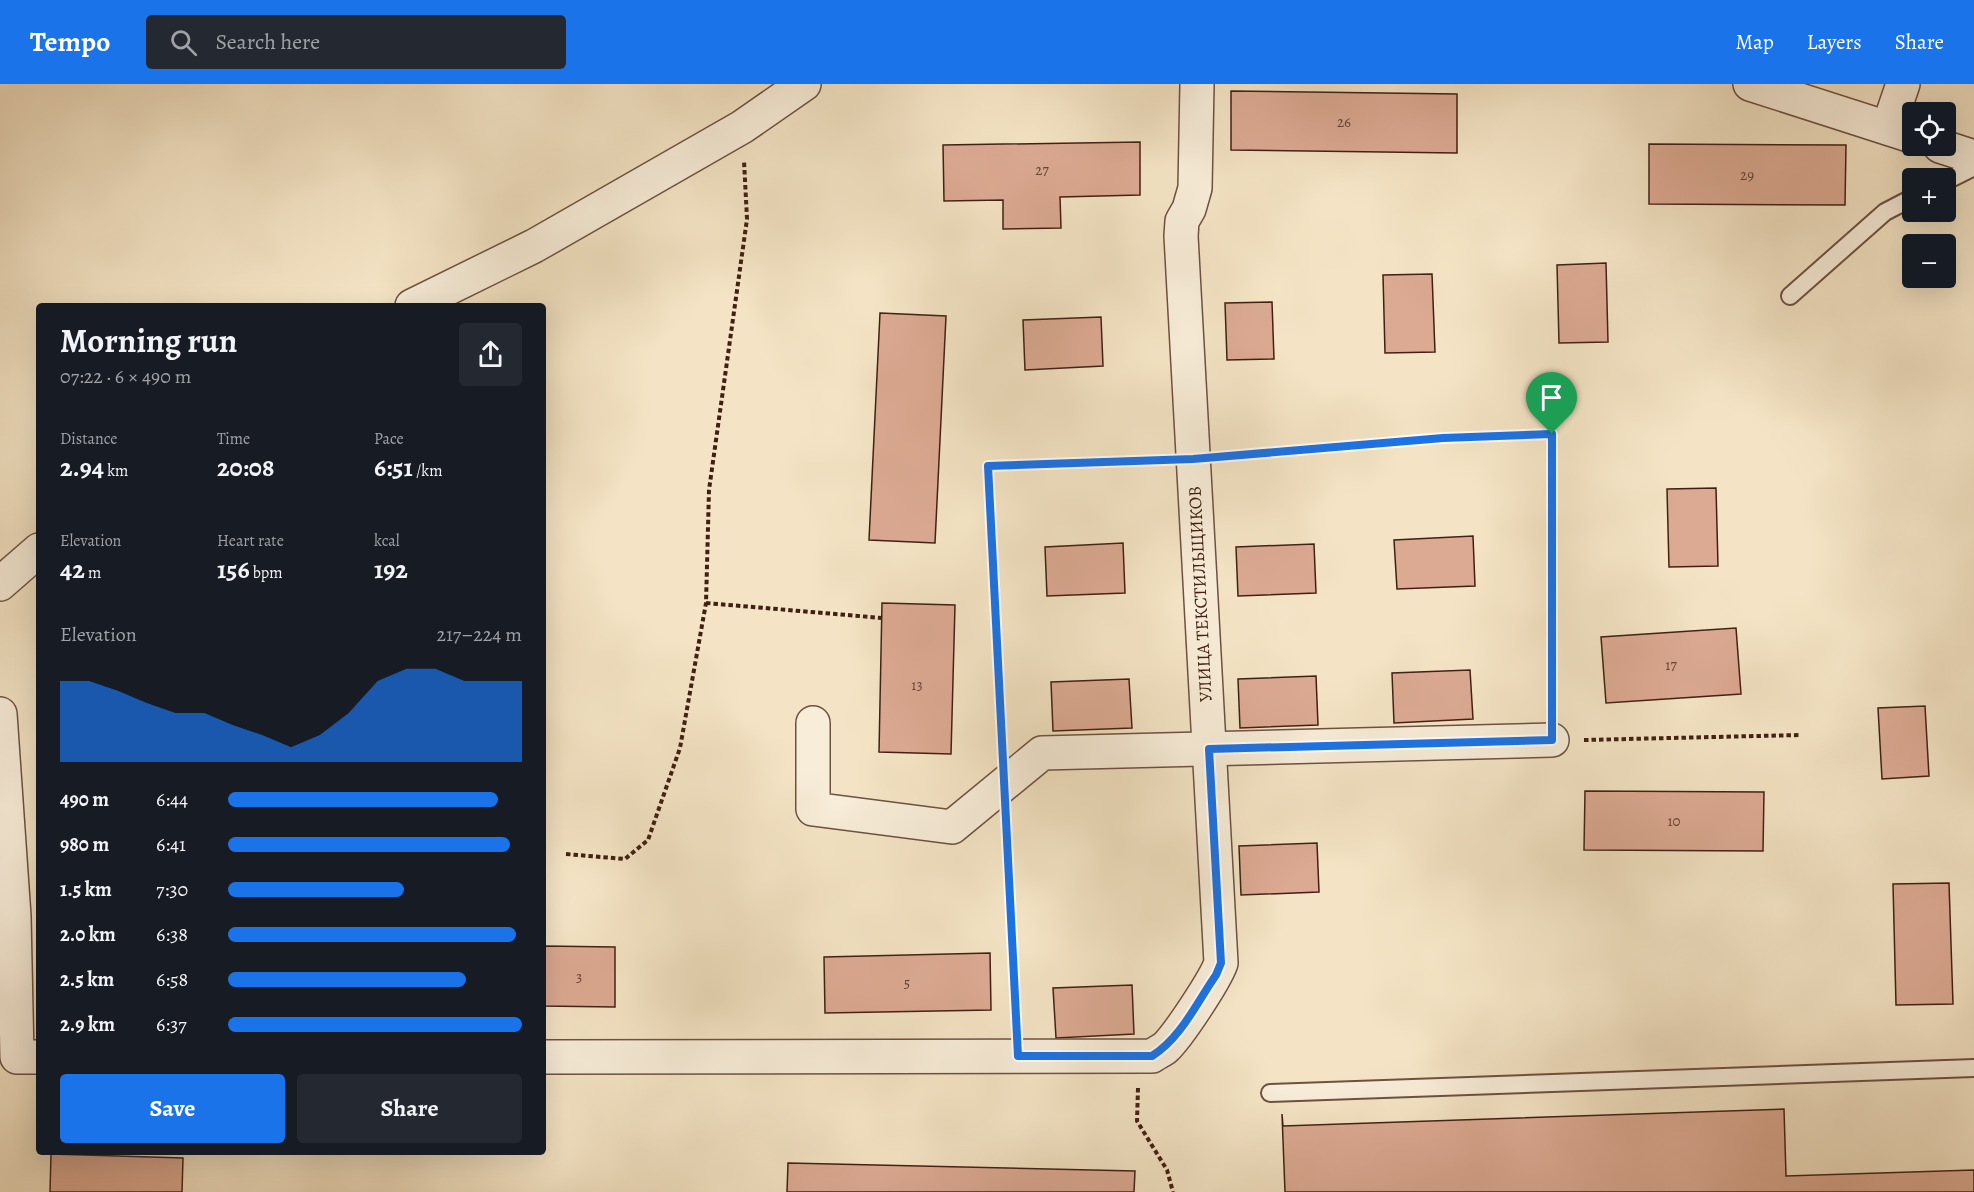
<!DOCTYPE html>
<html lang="en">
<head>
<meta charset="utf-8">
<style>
  :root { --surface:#171b24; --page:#242831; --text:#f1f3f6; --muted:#9ea1a6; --accent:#1a73e8 }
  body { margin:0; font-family:Alegreya,serif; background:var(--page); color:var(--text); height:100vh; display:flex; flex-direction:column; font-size:22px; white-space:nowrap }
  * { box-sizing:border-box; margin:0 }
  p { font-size:20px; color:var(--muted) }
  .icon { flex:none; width:33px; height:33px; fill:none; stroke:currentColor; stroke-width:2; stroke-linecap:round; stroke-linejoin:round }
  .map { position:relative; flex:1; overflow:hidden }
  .details { position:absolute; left:36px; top:219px; width:510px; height:852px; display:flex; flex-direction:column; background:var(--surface); border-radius:6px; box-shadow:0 6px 24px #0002 }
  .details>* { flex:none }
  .controls { position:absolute; left:1902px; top:18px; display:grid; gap:12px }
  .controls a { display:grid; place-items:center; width:54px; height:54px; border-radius:6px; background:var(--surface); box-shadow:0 6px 24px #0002; font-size:30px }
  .pin { position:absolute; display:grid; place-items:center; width:51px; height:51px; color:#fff; margin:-62px -26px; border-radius:50% 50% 50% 0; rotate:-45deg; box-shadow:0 0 6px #0007 }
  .pin .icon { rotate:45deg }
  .round { display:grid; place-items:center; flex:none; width:63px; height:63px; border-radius:6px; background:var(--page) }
  .summary { display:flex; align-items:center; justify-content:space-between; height:102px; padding:0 24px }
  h1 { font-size:33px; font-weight:700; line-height:45px }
  .stats { display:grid; grid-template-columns:repeat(3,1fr); gap:9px; height:102px; padding:6px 24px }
  .stats div { display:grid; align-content:center }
  .stats b { font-size:26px; font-weight:700 }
  .stats small { font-size:16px; font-weight:400 }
  .stats p { font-size:16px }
  .chart { height:168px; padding:12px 24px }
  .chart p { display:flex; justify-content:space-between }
  .chart svg { width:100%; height:108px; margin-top:6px; fill:var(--accent); opacity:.7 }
  .button { display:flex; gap:12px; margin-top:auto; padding:12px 24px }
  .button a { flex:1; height:69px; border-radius:6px; background:var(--accent); color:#fff; font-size:24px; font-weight:700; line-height:69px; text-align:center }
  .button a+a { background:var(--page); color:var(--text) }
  ul { padding:0 24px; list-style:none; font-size:20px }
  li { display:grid; grid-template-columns:96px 72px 1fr; align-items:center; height:45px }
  li i { height:15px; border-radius:8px; background:var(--accent) }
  header { display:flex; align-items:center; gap:36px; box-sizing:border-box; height:84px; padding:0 30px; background:var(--accent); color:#fff }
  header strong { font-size:28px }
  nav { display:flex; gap:33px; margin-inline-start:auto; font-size:21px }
  .search { width:420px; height:54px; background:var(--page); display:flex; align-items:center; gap:15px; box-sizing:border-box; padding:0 21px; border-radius:6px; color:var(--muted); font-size:22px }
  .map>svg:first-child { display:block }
  .building { fill:#dcaa93; stroke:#412013; stroke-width:1.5 }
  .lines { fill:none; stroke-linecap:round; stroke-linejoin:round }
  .service-casing { stroke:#6e5140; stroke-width:20 }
  .minor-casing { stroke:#6e5140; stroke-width:36 }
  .path { stroke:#412013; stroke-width:4; stroke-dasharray:4.5 3; stroke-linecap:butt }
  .service { stroke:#f8edd9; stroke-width:16 }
  .minor { stroke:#f8edd9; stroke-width:33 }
  .route-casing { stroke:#fff; stroke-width:12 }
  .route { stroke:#1a73e8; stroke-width:8 }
  .labels { text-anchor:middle; stroke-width:4.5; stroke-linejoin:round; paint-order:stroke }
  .number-label { font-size:15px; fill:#684233 }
  .street-label { font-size:18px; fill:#412013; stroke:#f8edd9 }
</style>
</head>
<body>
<header>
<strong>Tempo</strong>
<div class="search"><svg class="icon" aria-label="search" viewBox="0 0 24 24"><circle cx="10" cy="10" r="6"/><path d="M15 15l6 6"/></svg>Search here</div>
<nav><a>Map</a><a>Layers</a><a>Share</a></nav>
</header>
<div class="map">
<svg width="1974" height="1108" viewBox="0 0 1974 1108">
  <rect width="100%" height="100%" fill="#f4e4c5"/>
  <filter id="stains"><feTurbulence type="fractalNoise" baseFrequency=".00333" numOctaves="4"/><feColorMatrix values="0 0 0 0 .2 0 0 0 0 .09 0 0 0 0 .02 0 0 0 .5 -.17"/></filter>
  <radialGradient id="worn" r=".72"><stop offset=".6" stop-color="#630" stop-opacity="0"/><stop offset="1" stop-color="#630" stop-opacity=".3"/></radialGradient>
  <g class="building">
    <polygon points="1231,7 1457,10 1457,69 1231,66"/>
    <polygon points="1140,58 1140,111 1060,113 1061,144 1003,145 1003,116 944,117 943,61"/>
    <polygon points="1649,60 1846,61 1845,121 1649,120"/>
    <polygon points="1606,179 1608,258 1559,259 1557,181"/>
    <polygon points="1432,190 1435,268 1385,269 1383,191"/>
    <polygon points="1272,218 1274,275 1227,276 1225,219"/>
    <polygon points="880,229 946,232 935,459 869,456"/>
    <polygon points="1101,233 1103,282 1025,286 1023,236"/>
    <polygon points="1716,404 1718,482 1669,483 1667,405"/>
    <polygon points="1473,452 1475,502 1397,505 1394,456"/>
    <polygon points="1123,459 1125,509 1047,512 1045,463"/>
    <polygon points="1314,460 1316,509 1238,512 1236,463"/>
    <polygon points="882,519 955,521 951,670 879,668"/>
    <polygon points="1736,544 1741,610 1606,619 1601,553"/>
    <polygon points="1470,586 1473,635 1394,639 1392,589"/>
    <polygon points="1316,592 1318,641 1240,644 1238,595"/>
    <polygon points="1129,595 1132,644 1053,647 1051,598"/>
    <polygon points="1925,622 1929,692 1882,695 1878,624"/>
    <polygon points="1585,707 1764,708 1763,767 1584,766"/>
    <polygon points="1317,759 1319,808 1241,811 1239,762"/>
    <polygon points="1949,799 1953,920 1896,921 1893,800"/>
    <polygon points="543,862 615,863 615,923 543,922"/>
    <polygon points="990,869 991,926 825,929 824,873"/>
    <polygon points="1132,901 1134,950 1056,954 1053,904"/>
    <polygon points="1784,1025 1786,1092 1974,1086 1974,1108 1285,1108 1282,1030 1283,1042"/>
    <polygon points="51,1070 183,1074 182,1108 50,1108"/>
    <polygon points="788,1079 1135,1087 1134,1108 787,1108"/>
  </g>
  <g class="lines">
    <defs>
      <g id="service">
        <polyline points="1946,97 1974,83"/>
        <polyline points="1790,212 1885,128 1912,114"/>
        <polyline points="1270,1009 1974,984"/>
      </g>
      <g id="minor">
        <polyline points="1750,0 1912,52"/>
        <polyline points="1888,44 1903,0"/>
        <polyline points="1940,62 1974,73"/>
        <polyline points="412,222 534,162 742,43 804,0"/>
        <polyline points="0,500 39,466"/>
        <polyline points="0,630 14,832 17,973 39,973"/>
        <polyline points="813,639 813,725 952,743 1042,669 1552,656"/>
        <path d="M 543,973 L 1152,972 C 1156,969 1161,967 1165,964 C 1178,952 1215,896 1221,879 L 1181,152 L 1182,137 L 1189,125 L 1195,104 L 1197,0"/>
      </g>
    </defs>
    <use href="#service" class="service-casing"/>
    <use href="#minor" class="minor-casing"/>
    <g class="path">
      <polyline points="1226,372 1443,354 1552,349 1552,624"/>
      <polyline points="706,519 882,534"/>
      <polyline points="1584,656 1800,651"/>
      <polyline points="1002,660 988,382 1161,376"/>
      <polyline points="1006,739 1016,941"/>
      <polyline points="566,770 625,775 648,756 680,664 706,519 709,406 747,135 744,77"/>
      <polyline points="1138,1004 1137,1037 1167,1086 1173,1108"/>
    </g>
    <use href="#service" class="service"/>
    <use href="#minor" class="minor"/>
  </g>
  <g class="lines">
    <defs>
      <path id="route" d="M 1552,350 L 1552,656 L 1209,665 L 1221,879 L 1216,891 C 1197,918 1181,954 1152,972 L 1018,972 L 988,382 L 1193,375 L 1443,354 Z"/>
    </defs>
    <use href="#route" class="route-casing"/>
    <use href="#route" class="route"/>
  </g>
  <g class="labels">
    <g class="number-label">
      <text x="1344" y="43">26</text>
      <text x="1042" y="91">27</text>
      <text x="1747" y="96">29</text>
      <text x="1671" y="586">17</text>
      <text x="917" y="606">13</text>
      <text x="1674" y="742">10</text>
      <text x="579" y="898">3</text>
      <text x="907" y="904">5</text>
    </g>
    <g class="street-label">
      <text transform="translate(1200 510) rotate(-93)" y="6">УЛИЦА ТЕКСТИЛЬЩИКОВ</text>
    </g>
  </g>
  <rect width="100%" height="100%" filter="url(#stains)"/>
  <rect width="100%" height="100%" fill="url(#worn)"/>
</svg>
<div class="controls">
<a><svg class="icon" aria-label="locate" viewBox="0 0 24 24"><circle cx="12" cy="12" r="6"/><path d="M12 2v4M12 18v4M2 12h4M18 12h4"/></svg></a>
<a>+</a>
<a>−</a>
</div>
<div class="pin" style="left:1552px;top:350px;background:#1e9e55"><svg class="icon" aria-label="arrive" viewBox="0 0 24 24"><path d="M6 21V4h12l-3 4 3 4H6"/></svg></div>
<section class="details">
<div class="summary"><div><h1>Morning run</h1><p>07:22 · 6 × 490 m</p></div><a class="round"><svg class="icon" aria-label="share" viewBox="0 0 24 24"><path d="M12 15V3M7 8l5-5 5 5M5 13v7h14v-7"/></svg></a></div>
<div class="stats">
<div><p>Distance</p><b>2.94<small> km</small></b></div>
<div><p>Time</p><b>20:08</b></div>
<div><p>Pace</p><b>6:51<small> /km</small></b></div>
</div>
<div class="stats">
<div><p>Elevation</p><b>42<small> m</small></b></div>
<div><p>Heart rate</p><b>156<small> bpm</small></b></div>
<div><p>kcal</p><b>192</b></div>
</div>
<div class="chart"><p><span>Elevation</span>217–224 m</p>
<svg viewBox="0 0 160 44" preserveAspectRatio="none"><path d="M0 44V11L10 11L20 15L30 20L40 24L50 24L60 29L70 33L80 38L90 33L100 24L110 11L120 6L130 6L140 11L150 11L160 11V44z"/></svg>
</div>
<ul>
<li><b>490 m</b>6:44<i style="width:92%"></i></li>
<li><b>980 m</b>6:41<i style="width:96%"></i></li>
<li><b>1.5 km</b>7:30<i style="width:60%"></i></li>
<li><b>2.0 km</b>6:38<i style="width:98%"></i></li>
<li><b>2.5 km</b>6:58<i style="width:81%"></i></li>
<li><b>2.9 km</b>6:37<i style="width:100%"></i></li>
</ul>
<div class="button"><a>Save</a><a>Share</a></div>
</section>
</div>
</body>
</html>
